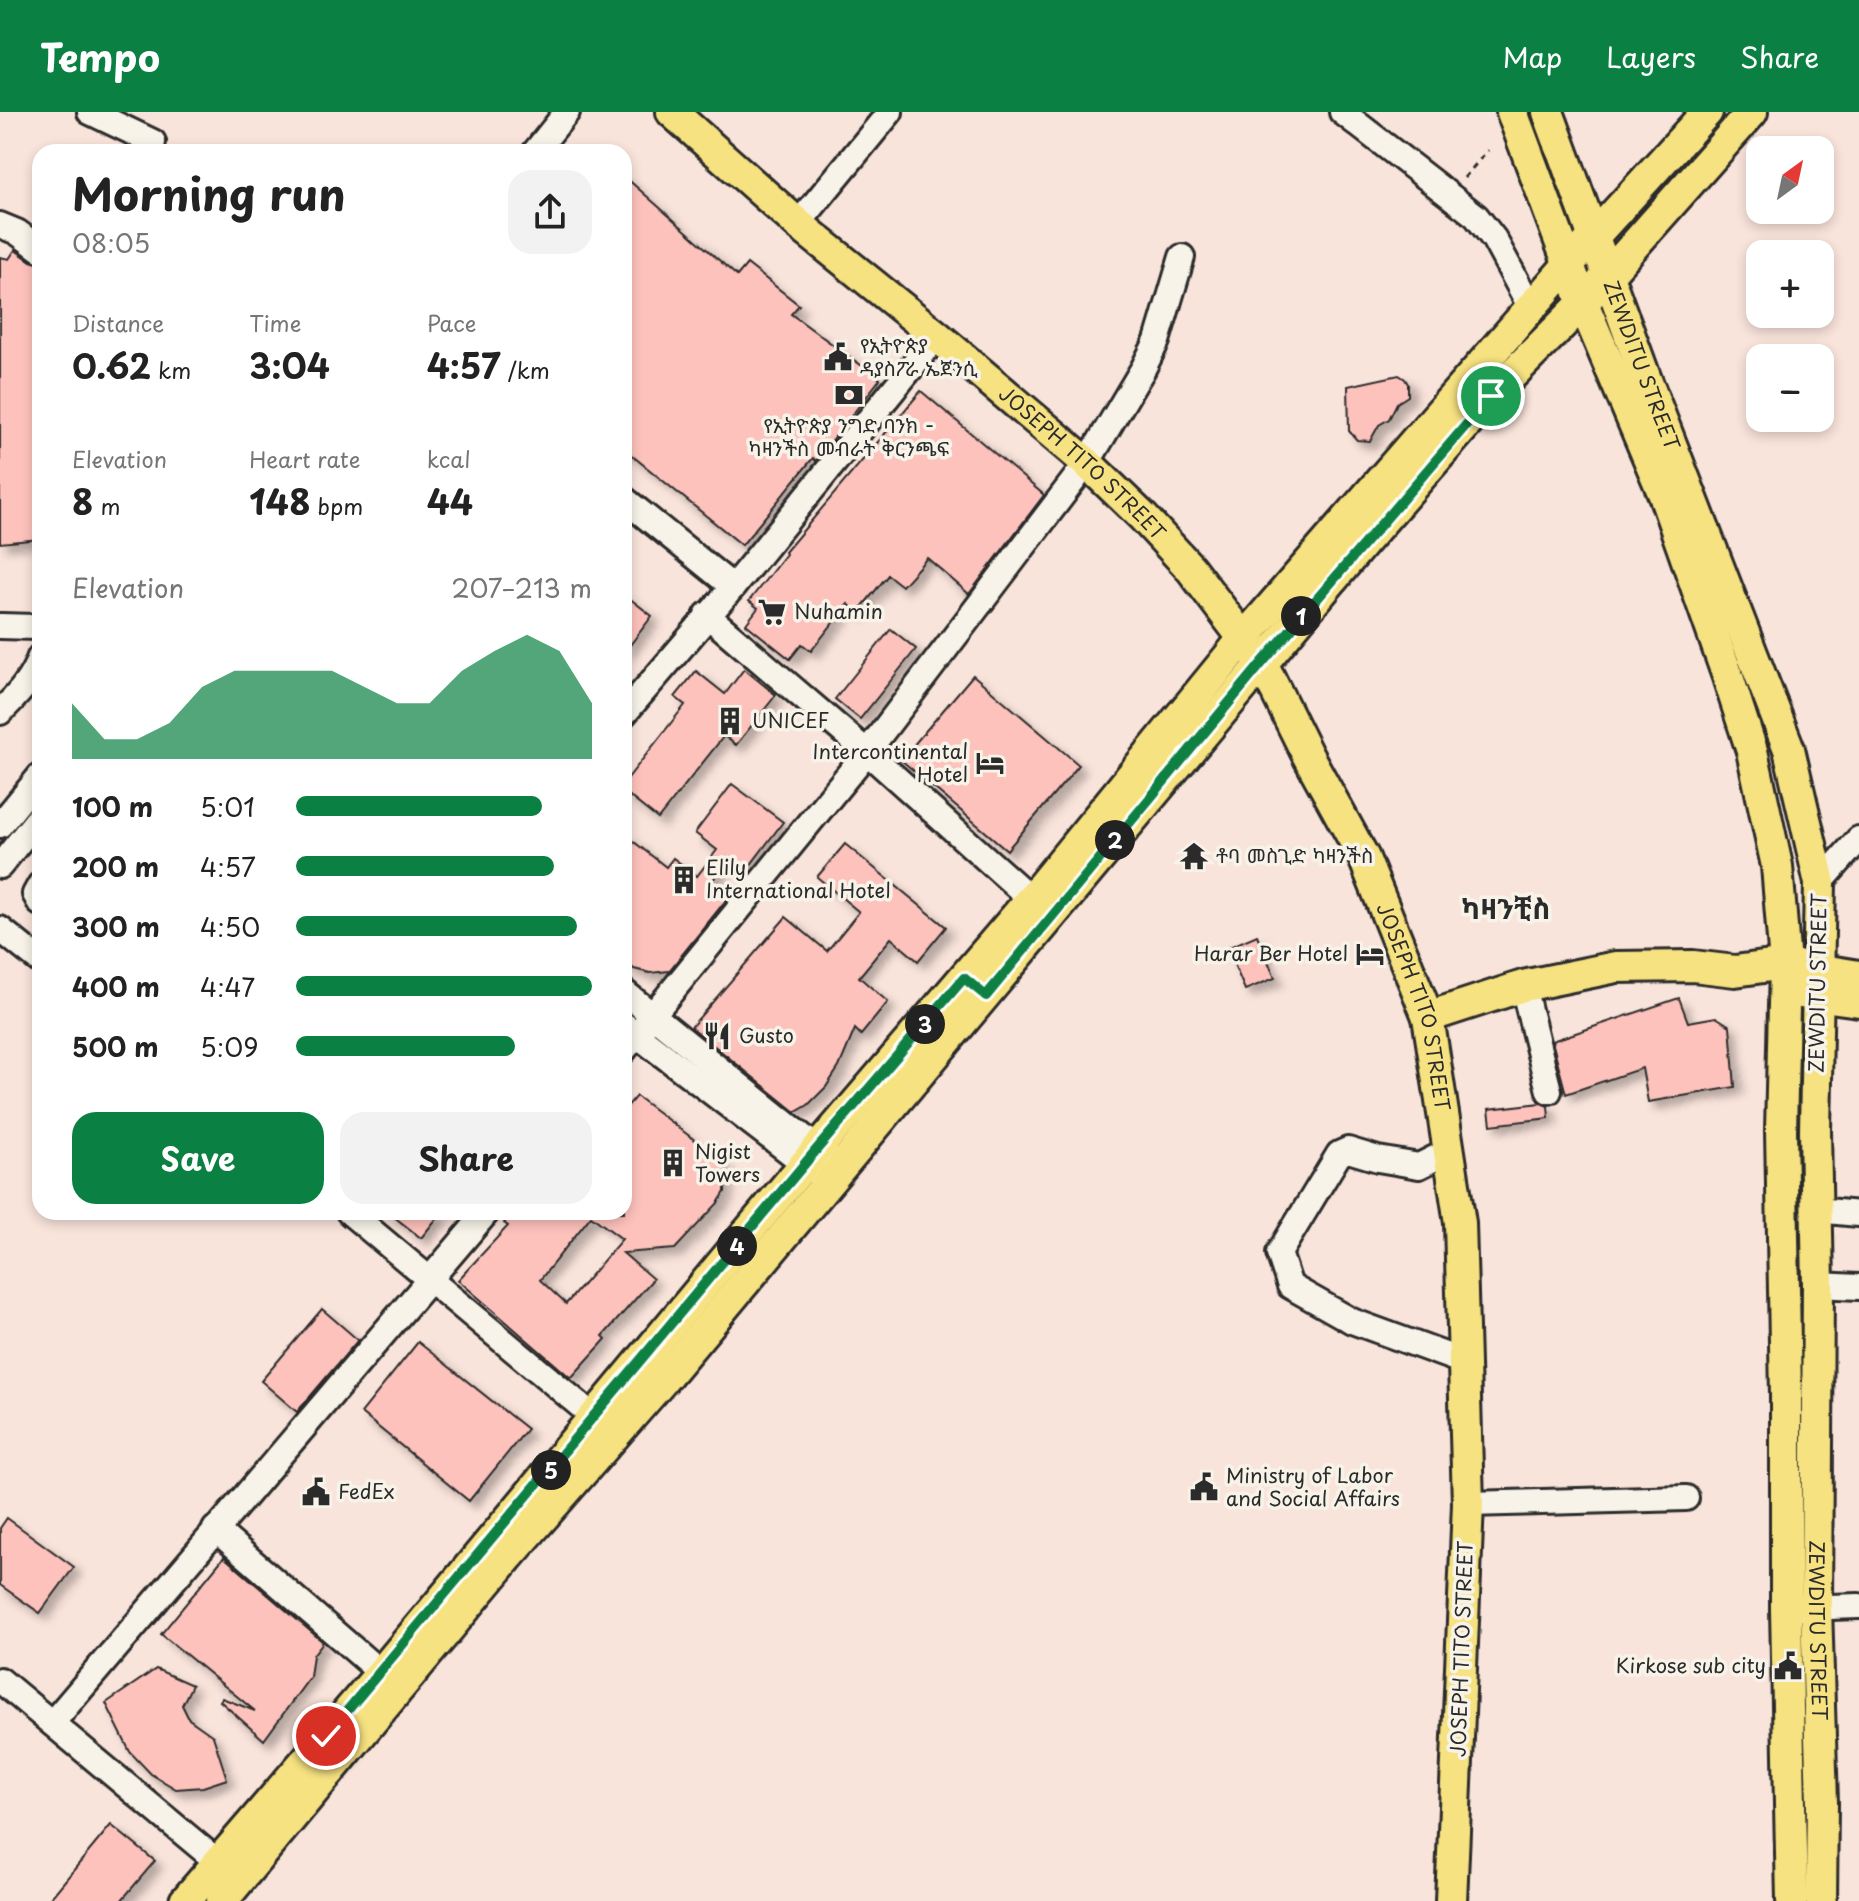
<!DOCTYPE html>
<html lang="en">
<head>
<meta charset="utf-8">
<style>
  :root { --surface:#fff; --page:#f2f2f2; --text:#222; --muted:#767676; --accent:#0b8043 }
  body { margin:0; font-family:"Playpen Sans","Noto Sans Ethiopic",sans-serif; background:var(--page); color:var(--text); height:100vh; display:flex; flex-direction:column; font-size:30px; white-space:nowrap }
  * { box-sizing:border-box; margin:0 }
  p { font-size:26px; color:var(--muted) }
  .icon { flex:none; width:44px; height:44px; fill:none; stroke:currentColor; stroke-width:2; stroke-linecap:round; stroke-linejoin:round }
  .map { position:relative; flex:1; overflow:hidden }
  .sheet { position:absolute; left:32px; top:32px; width:600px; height:1076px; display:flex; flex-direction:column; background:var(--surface); border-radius:24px; box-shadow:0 4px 12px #0003 }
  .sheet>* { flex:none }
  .needle { width:52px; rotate:33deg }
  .fabs { position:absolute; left:1746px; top:24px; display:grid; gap:16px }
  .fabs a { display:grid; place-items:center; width:88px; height:88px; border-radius:16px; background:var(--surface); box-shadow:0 4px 12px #0003; font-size:40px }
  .pin { position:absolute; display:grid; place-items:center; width:68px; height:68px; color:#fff; margin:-34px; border:4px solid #fff; border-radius:50%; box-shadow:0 2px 8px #0007 }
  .km { position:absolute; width:40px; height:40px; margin:-20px; border-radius:50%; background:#222; color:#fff; font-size:22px; line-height:40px; text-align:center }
  .round { display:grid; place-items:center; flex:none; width:84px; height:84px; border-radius:24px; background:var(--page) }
  .overview { display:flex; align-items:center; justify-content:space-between; height:136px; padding:0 40px }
  h1 { font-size:44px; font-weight:700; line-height:60px }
  .metrics { display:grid; grid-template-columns:repeat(3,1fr); gap:12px; height:136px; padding:8px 40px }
  .metrics div { display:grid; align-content:center }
  .metrics b { font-size:34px; font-weight:700 }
  .metrics small { font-size:22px; font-weight:400 }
  .metrics p { font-size:22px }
  .chart { height:224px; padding:16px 40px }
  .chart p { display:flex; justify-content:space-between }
  .chart svg { width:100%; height:144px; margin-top:8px; fill:var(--accent); opacity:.7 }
  .button { display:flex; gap:16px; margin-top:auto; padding:16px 40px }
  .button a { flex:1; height:92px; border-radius:24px; background:var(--accent); color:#fff; font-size:32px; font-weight:700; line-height:92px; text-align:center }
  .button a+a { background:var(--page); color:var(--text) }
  ul { padding:0 40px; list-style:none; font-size:26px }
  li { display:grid; grid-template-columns:128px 96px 1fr; align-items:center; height:60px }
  li i { height:20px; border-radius:10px; background:var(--accent) }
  header { display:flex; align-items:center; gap:48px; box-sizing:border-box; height:112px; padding:0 40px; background:var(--accent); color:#fff }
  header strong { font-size:38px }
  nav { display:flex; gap:44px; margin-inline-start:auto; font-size:28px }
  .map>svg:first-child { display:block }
  .building { fill:#fec2bc; stroke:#2b2b2b; stroke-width:2; fill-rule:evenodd; filter:url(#shadow) }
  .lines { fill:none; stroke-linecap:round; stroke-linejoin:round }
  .minor-casing { stroke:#2b2b2b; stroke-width:30 }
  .major-casing { stroke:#2b2b2b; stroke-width:36 }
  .path { stroke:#2b2b2b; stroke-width:3; stroke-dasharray:6 6; stroke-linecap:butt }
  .minor { stroke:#f7f3e8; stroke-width:24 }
  .major { stroke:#f7e281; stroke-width:30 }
  .route-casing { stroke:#fff; stroke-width:16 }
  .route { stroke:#0b8043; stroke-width:10 }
  .labels { text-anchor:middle; stroke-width:7; stroke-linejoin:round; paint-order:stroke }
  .poi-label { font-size:20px; fill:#2b2b2b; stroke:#f7f3e8; text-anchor:start }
  .street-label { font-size:20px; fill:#2b2b2b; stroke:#f7f3e8 }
  .district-label { font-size:28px; font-weight:bold; fill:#2b2b2b; stroke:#f7f3e8 }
</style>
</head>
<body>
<header>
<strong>Tempo</strong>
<nav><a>Map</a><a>Layers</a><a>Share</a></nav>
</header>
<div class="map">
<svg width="1859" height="1789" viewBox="0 0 1859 1789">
  <defs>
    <filter id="shadow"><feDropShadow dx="7" dy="7" stdDeviation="4" flood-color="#0004"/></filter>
  </defs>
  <rect width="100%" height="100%" fill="#f9e4db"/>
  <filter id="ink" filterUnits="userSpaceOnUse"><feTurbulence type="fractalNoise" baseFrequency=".0125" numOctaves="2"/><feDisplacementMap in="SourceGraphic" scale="16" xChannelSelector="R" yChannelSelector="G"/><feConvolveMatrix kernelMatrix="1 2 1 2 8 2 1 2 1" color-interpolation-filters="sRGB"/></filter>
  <g filter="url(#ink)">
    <g class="building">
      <polygon points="624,64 737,164 747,152 799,193 791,202 880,267 816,349 813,346 742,433 624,337"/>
      <polygon points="15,138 31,149 40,152 40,427 0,431 0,145 9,147"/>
      <polygon points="1399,263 1405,267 1408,272 1408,284 1397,291 1389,307 1379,313 1370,329 1357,328 1349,319 1348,274"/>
      <polygon points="921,279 1044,383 969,482 927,446 902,474 888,463 858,500 848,492 811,539 802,532 790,547 746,512 758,496 749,489 786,442 785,440"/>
      <polygon points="624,482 652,504 624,541"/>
      <polygon points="891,517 916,537 860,607 835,587"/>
      <polygon points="744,557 776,583 736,633 724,624 658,707 624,680 624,671 685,593 675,585 696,559 725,582"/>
      <polygon points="973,563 1079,653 1007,738 901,648"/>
      <polygon points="732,672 783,710 746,759 729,747 709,773 727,787 669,859 650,861 634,857 624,849 624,722 666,755 673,746 697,764 717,738 695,721"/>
      <polygon points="845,732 946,815 918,849 891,826 859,865 888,890 861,923 855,917 839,955 826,975 808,993 796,1000 691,915 786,805 827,839 859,800 817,765"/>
      <polygon points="1257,823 1275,866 1245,878 1227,836"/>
      <polygon points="1679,886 1688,910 1716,905 1730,914 1735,975 1648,990 1642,956 1566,982 1552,929"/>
      <path d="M 636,984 L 720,1047 L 726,1056 L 725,1080 L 718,1091 L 675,1137 L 623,1141 L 653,1167 L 603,1224 L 606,1227 L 571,1266 L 458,1168 L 508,1114 L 504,1111 L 513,1100 L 624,1100 L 624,998 ZM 591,1104 L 622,1127 L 566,1192 L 540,1168 Z"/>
      <polygon points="1541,991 1548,994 1549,1006 1491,1013 1489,997"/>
      <polygon points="388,1100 442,1100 421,1126"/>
      <polygon points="322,1197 358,1228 297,1300 261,1269"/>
      <polygon points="418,1230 527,1317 469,1389 361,1301"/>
      <polygon points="7,1406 74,1455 40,1501 0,1473 0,1416"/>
      <polygon points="224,1445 323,1530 313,1543 310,1565 264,1628 220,1589 222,1586 255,1599 161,1522"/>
      <polygon points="156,1557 192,1573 182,1593 189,1607 213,1624 227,1667 203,1675 176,1677 151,1662 130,1640 106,1591"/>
      <polygon points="111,1713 155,1749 121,1789 48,1789"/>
    </g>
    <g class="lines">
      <defs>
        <g id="minor">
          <polyline points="90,0 153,30"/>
          <polyline points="1342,0 1476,104 1494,127 1531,196"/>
          <polyline points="535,40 567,0"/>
          <polyline points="798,112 890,0"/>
          <polyline points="0,113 17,120 40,137"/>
          <polyline points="624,387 733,475"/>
          <polyline points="707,503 867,640 1031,787"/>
          <polyline points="0,514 36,515 40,512"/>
          <path d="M 0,600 C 17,584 32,568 40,545"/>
          <polyline points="624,602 733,475 937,224"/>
          <polyline points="0,713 40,664"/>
          <polyline points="0,754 40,704"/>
          <polyline points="1820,771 1859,727"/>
          <polyline points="40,773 35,782 40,791"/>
          <polyline points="0,817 40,849"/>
          <polyline points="1523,874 1549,979"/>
          <polyline points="624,880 829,1046"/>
          <polyline points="624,913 817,1061"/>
          <polyline points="624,938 867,640 1087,351 1143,257 1157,229 1182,145"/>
          <polyline points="1449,1039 1419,1054 1378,1047 1348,1038 1339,1042 1279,1141 1290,1174 1352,1209 1464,1250"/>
          <polyline points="1816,1098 1859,1102"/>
          <polyline points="349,1100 594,1305"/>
          <polyline points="1818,1173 1859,1175"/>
          <polyline points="1468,1392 1686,1386"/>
          <polyline points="215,1417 381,1561"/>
          <polyline points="1800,1496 1859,1494"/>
          <polyline points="0,1568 218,1750"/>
          <polyline points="52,1611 487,1100"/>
        </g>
        <g id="major">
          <path id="s1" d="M 672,0 L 798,112 L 937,224 L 1087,351 L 1143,405 L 1191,457 L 1262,551 L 1308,644 L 1364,746 L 1428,905 L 1460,1111 L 1468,1392 L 1451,1789"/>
          <polyline points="1512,0 1583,191 1664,383 1727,562 1752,639 1777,754 1785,852 1781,1019 1786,1284 1786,1498 1792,1789"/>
          <path id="s2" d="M 1548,0 L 1645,265 L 1789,637 L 1820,771 L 1815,1019 L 1818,1173 L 1816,1495 L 1822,1691 L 1821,1789"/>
          <polyline points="1800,881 1859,889"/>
          <polyline points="1428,905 1523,874 1616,855 1693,854 1735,859 1785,852 1859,864"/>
          <polyline points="185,1789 381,1561 817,1037 1031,787 1243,527 1568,153 1707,0"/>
          <polyline points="222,1789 509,1444 663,1268 1363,431 1491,284 1583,191 1752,0"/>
        </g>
      </defs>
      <use href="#minor" class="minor-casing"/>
      <use href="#major" class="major-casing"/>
      <polyline class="path" points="1464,66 1488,38"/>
      <use href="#minor" class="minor"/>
      <use href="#major" class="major"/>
    </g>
  </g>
  <g class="lines" filter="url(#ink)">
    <defs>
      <polyline id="route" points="326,1624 817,1037 964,866 986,884 1262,551 1491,284"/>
    </defs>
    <use href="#route" class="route-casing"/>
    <use href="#route" class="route"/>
  </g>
  <defs>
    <symbol id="civic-bare" viewBox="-9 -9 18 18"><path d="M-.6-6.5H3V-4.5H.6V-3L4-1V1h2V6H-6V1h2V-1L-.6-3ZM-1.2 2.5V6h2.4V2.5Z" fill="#2b2b2b" stroke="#f7f3e8" stroke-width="2.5" paint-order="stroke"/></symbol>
    <symbol id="bank-bare" viewBox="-9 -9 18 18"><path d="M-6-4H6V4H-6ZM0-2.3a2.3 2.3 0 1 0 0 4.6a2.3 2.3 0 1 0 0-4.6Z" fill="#2b2b2b" stroke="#f7f3e8" stroke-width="2.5" paint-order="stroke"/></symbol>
    <symbol id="supermarket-bare" viewBox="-9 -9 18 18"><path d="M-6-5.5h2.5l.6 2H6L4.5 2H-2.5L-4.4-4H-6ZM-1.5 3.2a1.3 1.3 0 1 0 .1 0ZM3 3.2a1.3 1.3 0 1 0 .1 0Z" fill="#2b2b2b" stroke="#f7f3e8" stroke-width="2.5" paint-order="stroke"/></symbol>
    <symbol id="building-bare" viewBox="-9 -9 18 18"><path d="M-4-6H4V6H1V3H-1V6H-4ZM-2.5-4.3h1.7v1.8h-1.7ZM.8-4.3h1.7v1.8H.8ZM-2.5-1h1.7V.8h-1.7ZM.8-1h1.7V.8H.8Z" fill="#2b2b2b" stroke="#f7f3e8" stroke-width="2.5" paint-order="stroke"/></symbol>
    <symbol id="hotel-bare" viewBox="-9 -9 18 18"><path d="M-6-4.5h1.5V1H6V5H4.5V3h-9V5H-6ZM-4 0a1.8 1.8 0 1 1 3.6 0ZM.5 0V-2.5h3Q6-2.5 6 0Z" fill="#2b2b2b" stroke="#f7f3e8" stroke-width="2.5" paint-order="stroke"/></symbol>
    <symbol id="temple-bare" viewBox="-9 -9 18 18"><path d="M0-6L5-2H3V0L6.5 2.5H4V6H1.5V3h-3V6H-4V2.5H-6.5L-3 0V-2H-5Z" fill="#2b2b2b" stroke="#f7f3e8" stroke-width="2.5" paint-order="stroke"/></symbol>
    <symbol id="restaurant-bare" viewBox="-9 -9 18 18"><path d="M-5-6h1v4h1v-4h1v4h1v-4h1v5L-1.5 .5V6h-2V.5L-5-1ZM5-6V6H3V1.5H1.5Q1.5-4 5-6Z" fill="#2b2b2b" stroke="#f7f3e8" stroke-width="2.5" paint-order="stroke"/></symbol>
  </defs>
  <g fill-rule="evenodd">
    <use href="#civic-bare" x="818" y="225" width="40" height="40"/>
    <use href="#bank-bare" x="829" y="263" width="40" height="40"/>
    <use href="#supermarket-bare" x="752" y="480" width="40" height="40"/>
    <use href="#building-bare" x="710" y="589" width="40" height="40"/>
    <use href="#hotel-bare" x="970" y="631" width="40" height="40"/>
    <use href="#temple-bare" x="1174" y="724" width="40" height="40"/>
    <use href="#building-bare" x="664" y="748" width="40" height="40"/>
    <use href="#hotel-bare" x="1350" y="822" width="40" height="40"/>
    <use href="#restaurant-bare" x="697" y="904" width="40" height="40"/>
    <use href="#building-bare" x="653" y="1031" width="40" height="40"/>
    <use href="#civic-bare" x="1184" y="1355" width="40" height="40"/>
    <use href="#civic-bare" x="296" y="1360" width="40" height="40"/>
    <use href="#civic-bare" x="1768" y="1534" width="40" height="40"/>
  </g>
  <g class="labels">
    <g class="poi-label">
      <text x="860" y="241">የኢትዮጵያ<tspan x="860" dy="23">ዳያስፖራ ኤጀንሲ</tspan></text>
      <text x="849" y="321" text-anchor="middle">የኢትዮጵያ ንግድ ባንክ -<tspan x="849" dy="23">ካዛንችስ መብራት ቅርንጫፍ</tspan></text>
      <text x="794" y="507">Nuhamin</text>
      <text x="752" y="616">UNICEF</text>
      <text x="968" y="647" text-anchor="end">Intercontinental<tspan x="968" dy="23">Hotel</tspan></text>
      <text x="1216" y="751">ቶባ መስጊድ ካዛንችስ</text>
      <text x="706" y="763">Elily<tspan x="706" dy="23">International Hotel</tspan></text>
      <text x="1348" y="849" text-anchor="end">Harar Ber Hotel</text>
      <text x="739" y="931">Gusto</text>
      <text x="695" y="1047">Nigist<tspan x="695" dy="23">Towers</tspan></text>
      <text x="1226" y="1371">Ministry of Labor<tspan x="1226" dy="23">and Social Affairs</tspan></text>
      <text x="338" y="1387">FedEx</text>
      <text x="1766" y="1561" text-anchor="end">Kirkose sub city</text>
    </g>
    <g class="street-label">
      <text dy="7" stroke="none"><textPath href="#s2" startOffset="270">ZEWDITU STREET</textPath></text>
      <text dy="7" stroke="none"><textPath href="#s1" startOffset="540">JOSEPH TITO STREET</textPath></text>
      <text transform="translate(1818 871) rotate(-89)" y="7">ZEWDITU STREET</text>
      <text dy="7" stroke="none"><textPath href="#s1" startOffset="1188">JOSEPH TITO STREET</textPath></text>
      <text dy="7" stroke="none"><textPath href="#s2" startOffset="1566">ZEWDITU STREET</textPath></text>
      <text transform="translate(1462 1537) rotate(-88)" y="7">JOSEPH TITO STREET</text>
    </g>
    <g class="district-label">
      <text x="1506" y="807">ካዛንቺስ</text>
    </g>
  </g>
</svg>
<div class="fabs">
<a><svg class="needle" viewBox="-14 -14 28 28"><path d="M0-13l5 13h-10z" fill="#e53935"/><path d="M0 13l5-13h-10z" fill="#767676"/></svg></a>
<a>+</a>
<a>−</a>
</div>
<div class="pin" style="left:1491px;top:284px;background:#1e9e55"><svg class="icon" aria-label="arrive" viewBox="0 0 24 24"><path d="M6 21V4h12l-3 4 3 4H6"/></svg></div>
<div class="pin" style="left:326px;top:1624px;background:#d93025"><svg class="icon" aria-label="check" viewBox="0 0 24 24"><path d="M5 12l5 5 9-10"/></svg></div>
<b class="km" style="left:1301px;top:504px">1</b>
<b class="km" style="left:1115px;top:728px">2</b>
<b class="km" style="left:925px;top:912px">3</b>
<b class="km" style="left:737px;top:1134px">4</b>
<b class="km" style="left:551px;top:1358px">5</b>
<section class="sheet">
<div class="overview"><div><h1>Morning run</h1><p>08:05</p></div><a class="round"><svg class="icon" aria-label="share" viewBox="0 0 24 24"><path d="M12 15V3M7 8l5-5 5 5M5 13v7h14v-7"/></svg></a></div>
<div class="metrics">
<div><p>Distance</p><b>0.62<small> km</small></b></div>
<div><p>Time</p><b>3:04</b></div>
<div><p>Pace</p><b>4:57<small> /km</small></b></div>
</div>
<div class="metrics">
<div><p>Elevation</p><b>8<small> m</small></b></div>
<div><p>Heart rate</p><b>148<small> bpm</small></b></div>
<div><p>kcal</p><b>44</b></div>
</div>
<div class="chart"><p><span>Elevation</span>207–213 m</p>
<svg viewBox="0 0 160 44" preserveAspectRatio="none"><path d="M0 44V27L10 38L20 38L30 33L40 22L50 17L60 17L70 17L80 17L90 22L100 27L110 27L120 17L130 11L140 6L150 11L160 27V44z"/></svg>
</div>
<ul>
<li><b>100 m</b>5:01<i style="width:83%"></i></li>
<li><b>200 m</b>4:57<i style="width:87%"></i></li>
<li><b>300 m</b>4:50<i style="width:95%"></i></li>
<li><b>400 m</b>4:47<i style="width:100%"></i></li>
<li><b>500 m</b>5:09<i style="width:74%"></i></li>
</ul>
<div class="button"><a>Save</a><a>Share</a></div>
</section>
</div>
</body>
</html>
